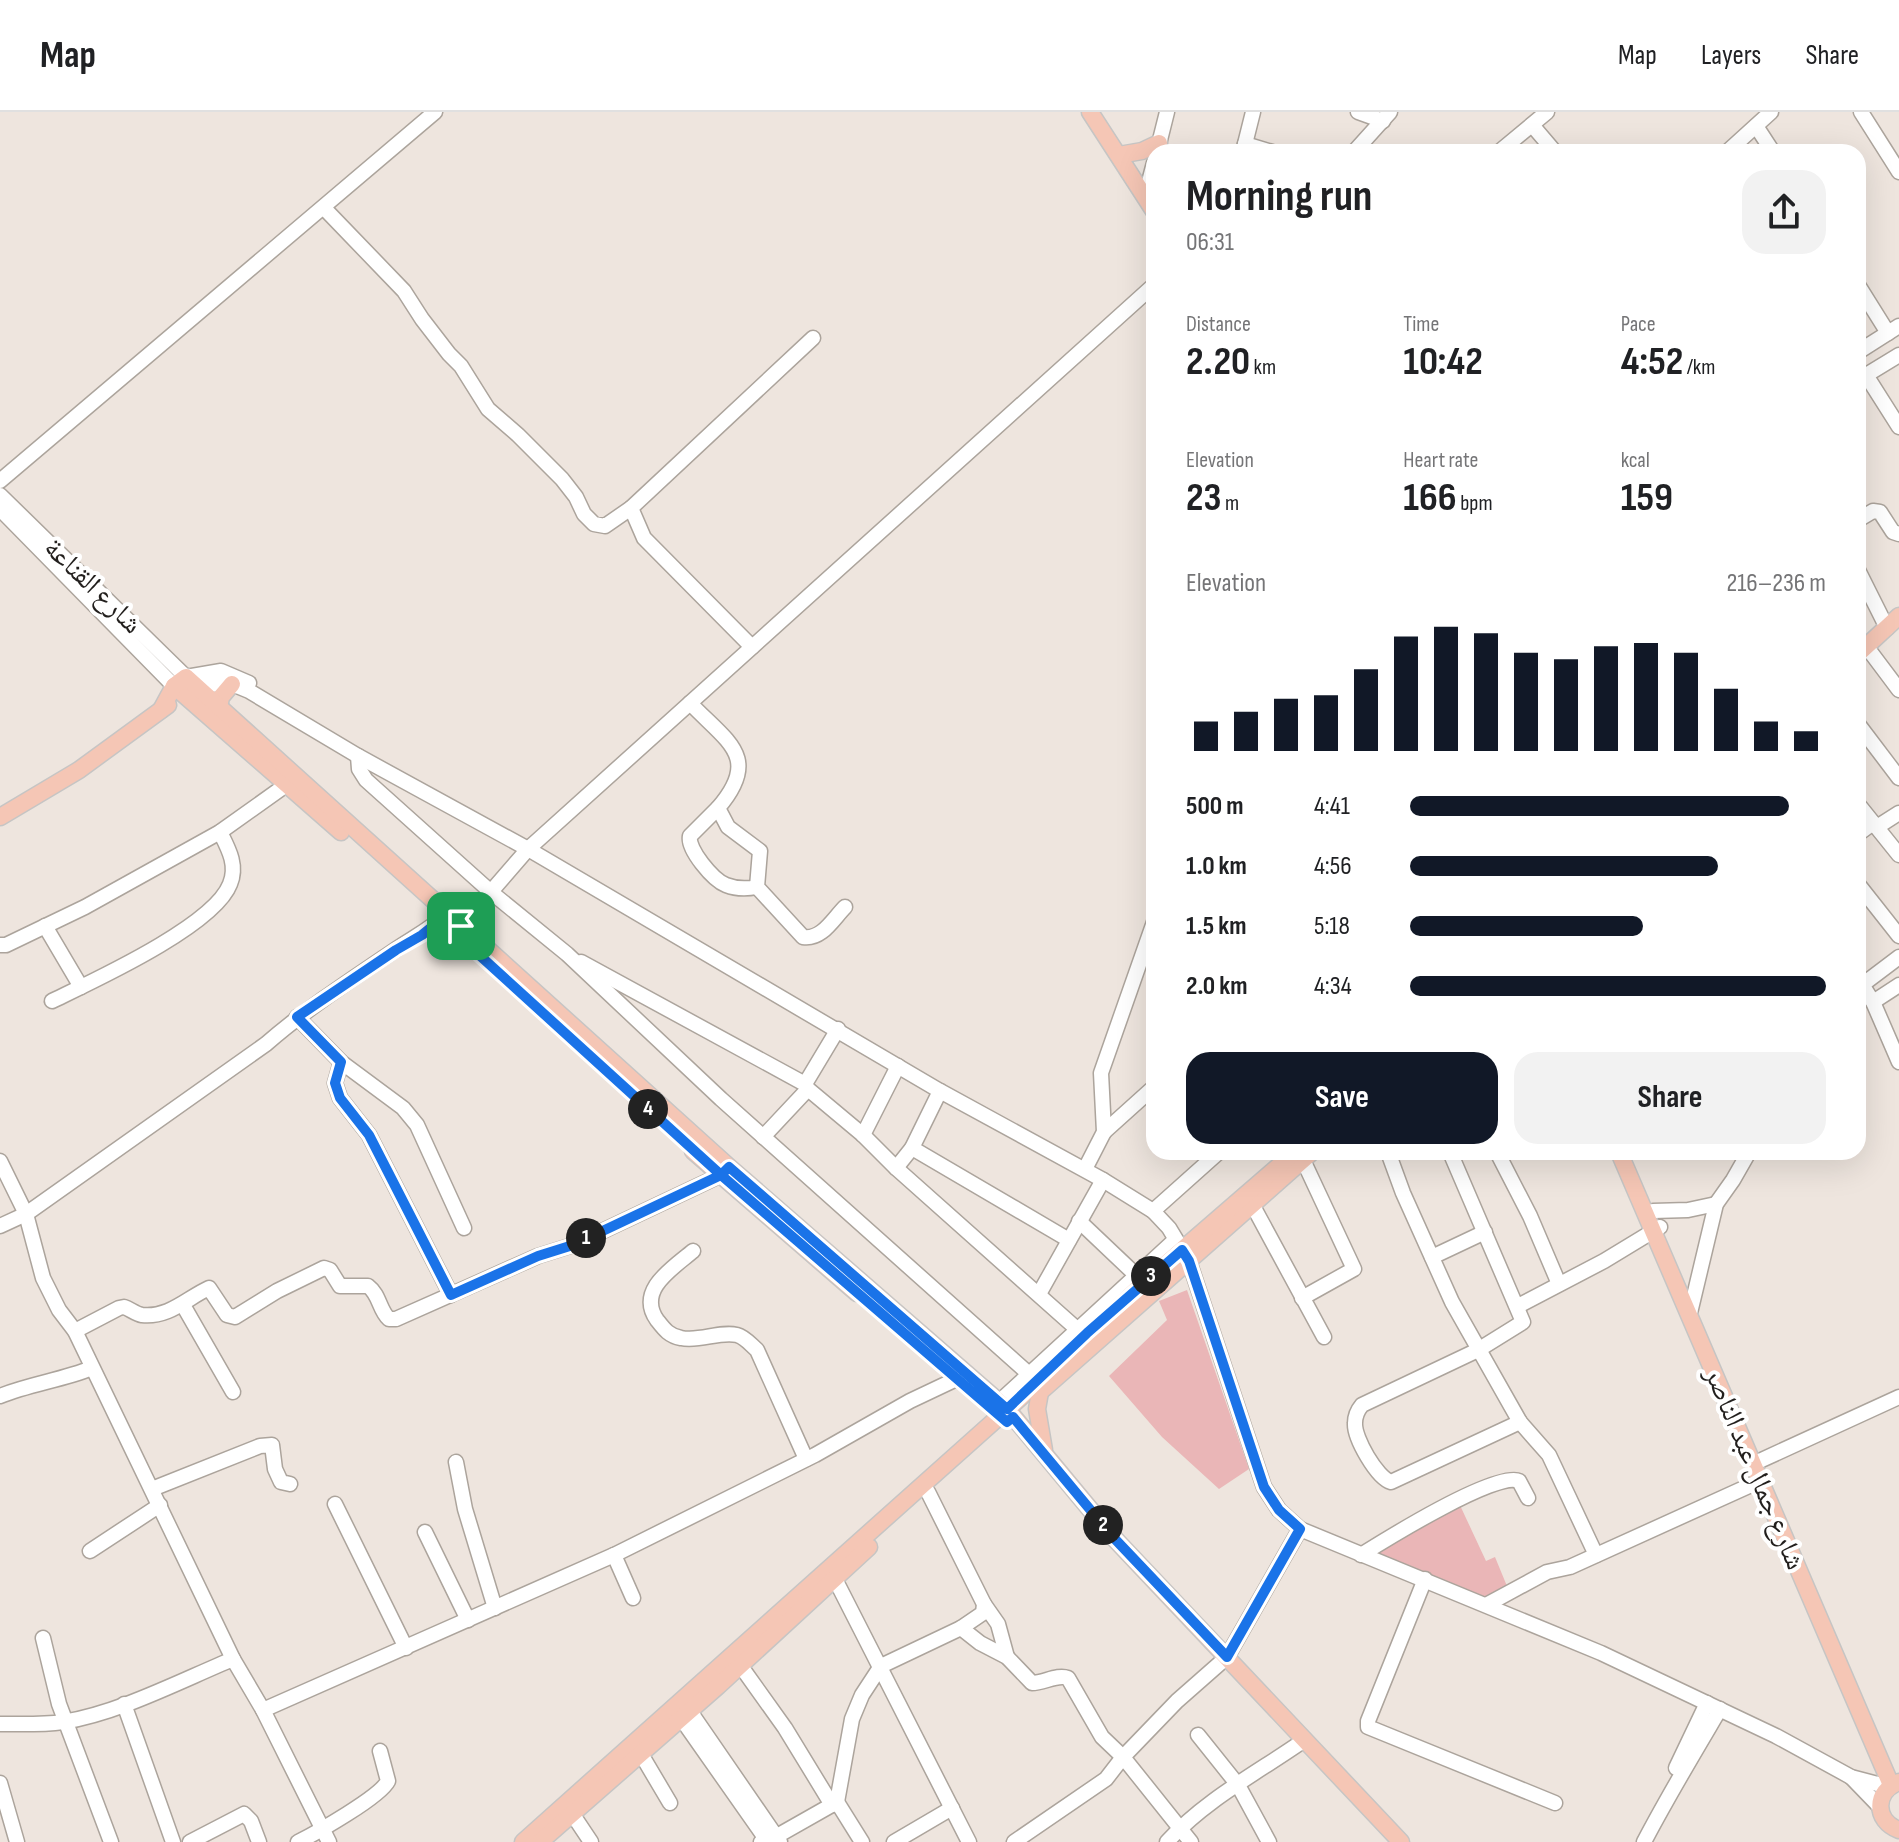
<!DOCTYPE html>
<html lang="en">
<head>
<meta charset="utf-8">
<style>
  :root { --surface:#fff; --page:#f2f2f2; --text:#202124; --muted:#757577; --line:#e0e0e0; --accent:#111827 }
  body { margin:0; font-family:"Sofia Sans Condensed","Noto Naskh Arabic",sans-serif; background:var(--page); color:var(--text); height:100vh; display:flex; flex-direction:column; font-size:30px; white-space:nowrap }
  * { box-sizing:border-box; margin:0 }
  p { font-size:26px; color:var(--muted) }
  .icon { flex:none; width:44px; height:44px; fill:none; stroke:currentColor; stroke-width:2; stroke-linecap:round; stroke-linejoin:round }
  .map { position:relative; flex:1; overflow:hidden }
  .sheet { position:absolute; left:1146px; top:32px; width:720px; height:1016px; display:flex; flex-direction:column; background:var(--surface); border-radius:24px; box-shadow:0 8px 32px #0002 }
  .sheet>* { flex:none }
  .pin { position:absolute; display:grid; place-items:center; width:68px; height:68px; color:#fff; margin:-34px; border-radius:16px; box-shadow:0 4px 12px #0006 }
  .km { position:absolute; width:40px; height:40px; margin:-20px; border-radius:50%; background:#222; color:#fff; font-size:22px; line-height:40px; text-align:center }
  .round { display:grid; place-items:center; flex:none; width:84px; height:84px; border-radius:24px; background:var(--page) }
  .head { display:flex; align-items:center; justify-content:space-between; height:136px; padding:0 40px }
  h1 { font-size:44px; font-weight:700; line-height:60px }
  .metrics { display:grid; grid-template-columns:repeat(3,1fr); gap:12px; height:136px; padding:8px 40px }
  .metrics div { display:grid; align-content:center }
  .metrics b { font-size:40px; font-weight:700 }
  .metrics small { font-size:22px; font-weight:400 }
  .metrics p { font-size:22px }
  .chart { height:224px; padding:16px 40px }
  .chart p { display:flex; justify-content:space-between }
  .chart svg { width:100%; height:144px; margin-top:8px; stroke:var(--accent); stroke-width:6 }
  .primary-button { display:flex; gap:16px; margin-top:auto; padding:16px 40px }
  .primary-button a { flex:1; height:92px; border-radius:24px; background:var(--accent); color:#fff; font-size:32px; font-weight:700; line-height:92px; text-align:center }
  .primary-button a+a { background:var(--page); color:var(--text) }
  ul { padding:0 40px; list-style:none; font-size:26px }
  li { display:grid; grid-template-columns:128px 96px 1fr; align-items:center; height:60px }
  li i { height:20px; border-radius:10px; background:var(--accent) }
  header { display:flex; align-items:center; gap:48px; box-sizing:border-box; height:112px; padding:0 40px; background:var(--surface); border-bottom:2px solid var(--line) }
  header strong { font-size:38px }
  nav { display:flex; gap:44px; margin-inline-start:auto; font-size:28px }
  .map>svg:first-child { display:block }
  .green { fill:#eab6b7 }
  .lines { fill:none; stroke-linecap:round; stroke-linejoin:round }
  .minor-casing { stroke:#aca49c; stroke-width:17 }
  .major-casing { stroke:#c6c5c4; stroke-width:19 }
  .minor { stroke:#fff; stroke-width:14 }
  .major { stroke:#f5c6b5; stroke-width:16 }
  .route-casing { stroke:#fff; stroke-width:16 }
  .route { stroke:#1a73e8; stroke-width:10 }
  .labels { text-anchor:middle; stroke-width:8; stroke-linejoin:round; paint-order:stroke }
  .street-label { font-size:28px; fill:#221f1d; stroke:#fff }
</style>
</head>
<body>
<header>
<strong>Map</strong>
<nav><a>Map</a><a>Layers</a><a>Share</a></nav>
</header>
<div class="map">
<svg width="1899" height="1730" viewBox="0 0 1899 1730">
  <rect width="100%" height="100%" fill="#eee5de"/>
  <g class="green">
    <polygon points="1187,1178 1249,1357 1219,1377 1162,1325 1109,1264 1167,1208 1159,1189"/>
    <polygon points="1458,1389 1486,1449 1495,1445 1509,1479 1488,1491 1361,1443"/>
  </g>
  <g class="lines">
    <defs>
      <g id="minor">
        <polyline points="1358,0 1383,9"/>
        <polyline points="1861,0 1899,60"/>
        <polyline points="1532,13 1555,40"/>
        <polyline points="1756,14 1773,40"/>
        <polyline points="1245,32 1272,40"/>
        <polyline points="1157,40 1167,0"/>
        <polyline points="1243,40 1253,0"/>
        <polyline points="1354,40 1390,0"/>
        <polyline points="1499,40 1547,0"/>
        <polyline points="1727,40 1771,0"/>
        <polyline points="1145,85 1154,51"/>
        <polyline points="324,96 404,179 422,207 449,242 461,254 488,297 518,323 562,367 576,385 584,402 594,412 605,414 631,396"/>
        <polyline points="1858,173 1888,221"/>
        <polyline points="1858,240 1899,214"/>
        <polyline points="1866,263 1899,315"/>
        <polyline points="1858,268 1899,243"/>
        <polyline points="0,369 435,0"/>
        <polyline points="0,383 186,565 221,559 249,571"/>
        <polyline points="0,397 174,574"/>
        <polyline points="1858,408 1873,399 1880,400 1893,420 1899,422"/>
        <polyline points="1858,458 1887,516"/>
        <polyline points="1866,534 1899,578"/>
        <polyline points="752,535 644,426 631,396 813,226"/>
        <polyline points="195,573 232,572 249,579 358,644 528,737 940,979 1103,1068 1153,1099 1169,1116 1189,1149 1264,1375 1279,1398 1300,1417 1601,1541 1776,1624 1851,1665 1889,1675"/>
        <path d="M 690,591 C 727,630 762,645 718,696 L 728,715 L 760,739 L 757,775 L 803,825 C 822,828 833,807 845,795"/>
        <polyline points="1858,612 1899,666"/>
        <polyline points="358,644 359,657 366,668 492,781 567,842 721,987 1029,1262"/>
        <polyline points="1858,692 1899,743"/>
        <path d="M 718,696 L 690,724 C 687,737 713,768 726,773 C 736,777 747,777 757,775"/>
        <polyline points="1877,715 1899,701"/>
        <polyline points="1858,722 1873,711"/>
        <polyline points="1858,772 1899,824"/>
        <polyline points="45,814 81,875"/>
        <polyline points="455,821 528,737 1154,173"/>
        <polyline points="0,833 6,833 85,795 220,720 286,673"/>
        <polyline points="581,850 805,972 808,977 863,1023 896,1056 1078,1218"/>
        <polyline points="1858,866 1873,890 1899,950"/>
        <polyline points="1858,876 1899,845"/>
        <path d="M 52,889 C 93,869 214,814 230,772 C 238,753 228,736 220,720"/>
        <polyline points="1873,890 1899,873"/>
        <polyline points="297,905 341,950 403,996 417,1013 464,1116"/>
        <polyline points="341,950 335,971 340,986 369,1023 451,1183"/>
        <polyline points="805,972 838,917"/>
        <polyline points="1104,1020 1154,975"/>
        <polyline points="863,1023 898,954"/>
        <polyline points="763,1025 808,977"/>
        <polyline points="912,1036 1069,1128"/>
        <polyline points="1388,1040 1403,1081 1452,1190 1520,1310 1549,1343 1596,1443"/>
        <path d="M 1450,1040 L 1523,1210 L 1478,1238 L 1362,1293 C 1357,1299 1355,1304 1355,1311 C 1354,1326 1377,1366 1391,1370 L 1520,1310"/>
        <polyline points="1497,1040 1530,1104 1559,1172"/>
        <polyline points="0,1049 26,1102 43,1166 59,1198 75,1219 233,1547 263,1598 329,1730"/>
        <polyline points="896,1056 912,1036 940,979"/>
        <polyline points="1085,1057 1104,1020 1101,961 1154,810"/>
        <polyline points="1253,1094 1324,1225"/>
        <polyline points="1153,1099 1219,1040"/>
        <polyline points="1653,1099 1688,1098 1716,1092"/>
        <polyline points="1079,1109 1137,1164"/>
        <path d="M 0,1114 L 26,1102 L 266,932 C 305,898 349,869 392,840 C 411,827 430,817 448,802"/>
        <path d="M 693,1139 C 673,1156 636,1178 657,1208 C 664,1217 669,1224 681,1226 C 700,1230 719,1219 737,1223 C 745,1225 751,1233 757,1238 L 806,1347"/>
        <polyline points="1432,1145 1485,1120"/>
        <polyline points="1039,1182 1103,1068"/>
        <polyline points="1302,1186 1354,1157 1303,1048"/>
        <polyline points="183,1193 233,1280"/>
        <polyline points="1518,1194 1604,1149 1660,1115"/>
        <polyline points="1690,1201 1716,1092 1733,1068 1749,1040"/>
        <path d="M 75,1219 L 119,1196 L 124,1195 C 130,1197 136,1202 142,1203 C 169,1206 187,1186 209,1176 L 227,1203 L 235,1205 L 277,1179 L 324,1156 L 330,1158 L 340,1174 L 368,1174 C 380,1183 379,1198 389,1207 L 396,1207 L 538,1144 L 573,1133 L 721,1063 L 729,1055"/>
        <path d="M 0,1284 C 30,1272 62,1268 92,1256"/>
        <polyline points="999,1290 1175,1128"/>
        <polyline points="456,1350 465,1397 495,1496"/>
        <polyline points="1755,1351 1899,1285"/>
        <polyline points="152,1377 260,1334 272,1333 275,1357 281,1370 290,1372"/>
        <polyline points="335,1392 406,1536"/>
        <polyline points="425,1420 468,1508"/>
        <polyline points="90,1439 160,1393"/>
        <polyline points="614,1443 633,1486"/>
        <path d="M 1361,1443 C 1385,1428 1498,1358 1519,1369 L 1528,1386"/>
        <polyline points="835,1467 969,1730"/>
        <polyline points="1425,1467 1368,1609 1368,1615 1555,1691"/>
        <polyline points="984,1492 998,1512 1007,1545"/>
        <polyline points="1488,1492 1547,1460 1570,1455 1762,1368"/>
        <path d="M 961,1516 L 980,1531 L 1007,1545 L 1032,1571 C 1044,1571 1057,1562 1068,1566 L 1102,1625 L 1123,1645 L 1177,1589 L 1227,1545 L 1300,1417"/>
        <polyline points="43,1526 59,1592 111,1730"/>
        <polyline points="740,1553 785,1616 832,1693"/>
        <polyline points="124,1592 173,1730"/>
        <polyline points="685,1592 780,1730"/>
        <polyline points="263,1598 614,1443 815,1343 910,1289 967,1262"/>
        <polyline points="676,1599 768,1730"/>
        <path d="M 0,1612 C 21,1612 42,1613 63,1610 C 119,1601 180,1569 233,1547"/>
        <polyline points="1198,1623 1238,1673 1269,1730"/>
        <polyline points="641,1642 670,1691"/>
        <polyline points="1676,1656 1707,1591"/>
        <polyline points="1851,1665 1879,1694"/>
        <polyline points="0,1671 17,1730"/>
        <polyline points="837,1690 862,1730"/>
        <polyline points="567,1694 591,1730"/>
        <polyline points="190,1730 244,1702 251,1709 259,1730"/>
        <path d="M 298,1730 C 316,1721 380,1685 388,1669 L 380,1639"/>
        <polyline points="761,1730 777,1724 837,1690 852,1607 862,1583 881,1554 961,1516 983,1501 984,1492 928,1380"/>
        <polyline points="894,1730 952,1696"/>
        <polyline points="1014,1730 1106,1667 1123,1645 1191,1730"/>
        <path d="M 1167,1730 C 1204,1689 1255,1662 1300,1631"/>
        <path d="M 1644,1730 C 1668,1684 1694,1641 1720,1597"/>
      </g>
      <g id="major">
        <polyline points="1090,0 1154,99"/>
        <polyline points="1119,43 1142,39 1159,31"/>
        <polyline points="1858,542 1899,504"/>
        <polyline points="174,574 341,720"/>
        <polyline points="219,596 221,585 232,572"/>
        <polyline points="161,598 174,574 186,565 729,1055 1007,1297 1113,1425 1401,1730"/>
        <polyline points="0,705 79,658 168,593"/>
        <polyline points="693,1039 857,1181"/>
        <polyline points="1619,1040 1891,1673"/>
        <polyline points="1040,1280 1312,1040"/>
        <polyline points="1040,1280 1037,1297 1044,1338"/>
        <path d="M 1899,1670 C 1874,1679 1874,1709 1899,1718"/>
        <polyline points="523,1730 1021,1285 1139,1175 1295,1040"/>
        <polyline points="540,1730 718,1574 869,1435"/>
      </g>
    </defs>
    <use href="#minor" class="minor-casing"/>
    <use href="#major" class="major-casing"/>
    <use href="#minor" class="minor"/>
    <use href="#major" class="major"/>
  </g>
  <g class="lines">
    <defs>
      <polyline id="route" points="461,814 448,802 422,823 396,838 297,905 341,950 335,971 340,986 369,1023 451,1183 538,1144 573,1133 721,1063 1007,1310 1013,1305 1113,1425 1227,1545 1300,1417 1279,1398 1264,1375 1189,1149 1182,1138 1087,1221 1007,1297 729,1055 721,1063 455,821 461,814"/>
    </defs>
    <use href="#route" class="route-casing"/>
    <use href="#route" class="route"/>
  </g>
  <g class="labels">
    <g class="street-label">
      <text transform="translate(94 473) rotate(44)" y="10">شارع القناعة</text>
      <text transform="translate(1756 1356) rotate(67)" y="10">شارع جمال عبد الناصر</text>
    </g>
  </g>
</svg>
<div class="pin" style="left:461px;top:814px;background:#1e9e55"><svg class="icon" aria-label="arrive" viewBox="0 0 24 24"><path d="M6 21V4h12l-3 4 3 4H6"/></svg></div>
<b class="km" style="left:586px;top:1126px">1</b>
<b class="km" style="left:1103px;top:1413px">2</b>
<b class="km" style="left:1151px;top:1164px">3</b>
<b class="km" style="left:648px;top:997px">4</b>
<section class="sheet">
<div class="head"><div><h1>Morning run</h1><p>06:31</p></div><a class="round"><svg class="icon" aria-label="share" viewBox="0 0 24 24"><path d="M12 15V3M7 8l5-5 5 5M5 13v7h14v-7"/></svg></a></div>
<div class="metrics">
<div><p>Distance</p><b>2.20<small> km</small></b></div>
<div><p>Time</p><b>10:42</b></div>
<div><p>Pace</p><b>4:52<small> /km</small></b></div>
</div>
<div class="metrics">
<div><p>Elevation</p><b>23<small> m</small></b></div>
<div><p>Heart rate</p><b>166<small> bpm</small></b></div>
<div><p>kcal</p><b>159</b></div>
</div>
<div class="chart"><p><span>Elevation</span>216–236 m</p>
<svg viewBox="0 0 160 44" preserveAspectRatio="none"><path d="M5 44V35M15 44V32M25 44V28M35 44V27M45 44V19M55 44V9M65 44V6M75 44V8M85 44V14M95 44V16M105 44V12M115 44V11M125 44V14M135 44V25M145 44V35M155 44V38"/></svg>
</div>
<ul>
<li><b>500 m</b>4:41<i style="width:91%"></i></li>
<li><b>1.0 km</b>4:56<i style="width:74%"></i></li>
<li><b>1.5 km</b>5:18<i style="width:56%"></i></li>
<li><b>2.0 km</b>4:34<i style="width:100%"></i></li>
</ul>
<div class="primary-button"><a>Save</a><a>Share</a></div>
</section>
</div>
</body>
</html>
